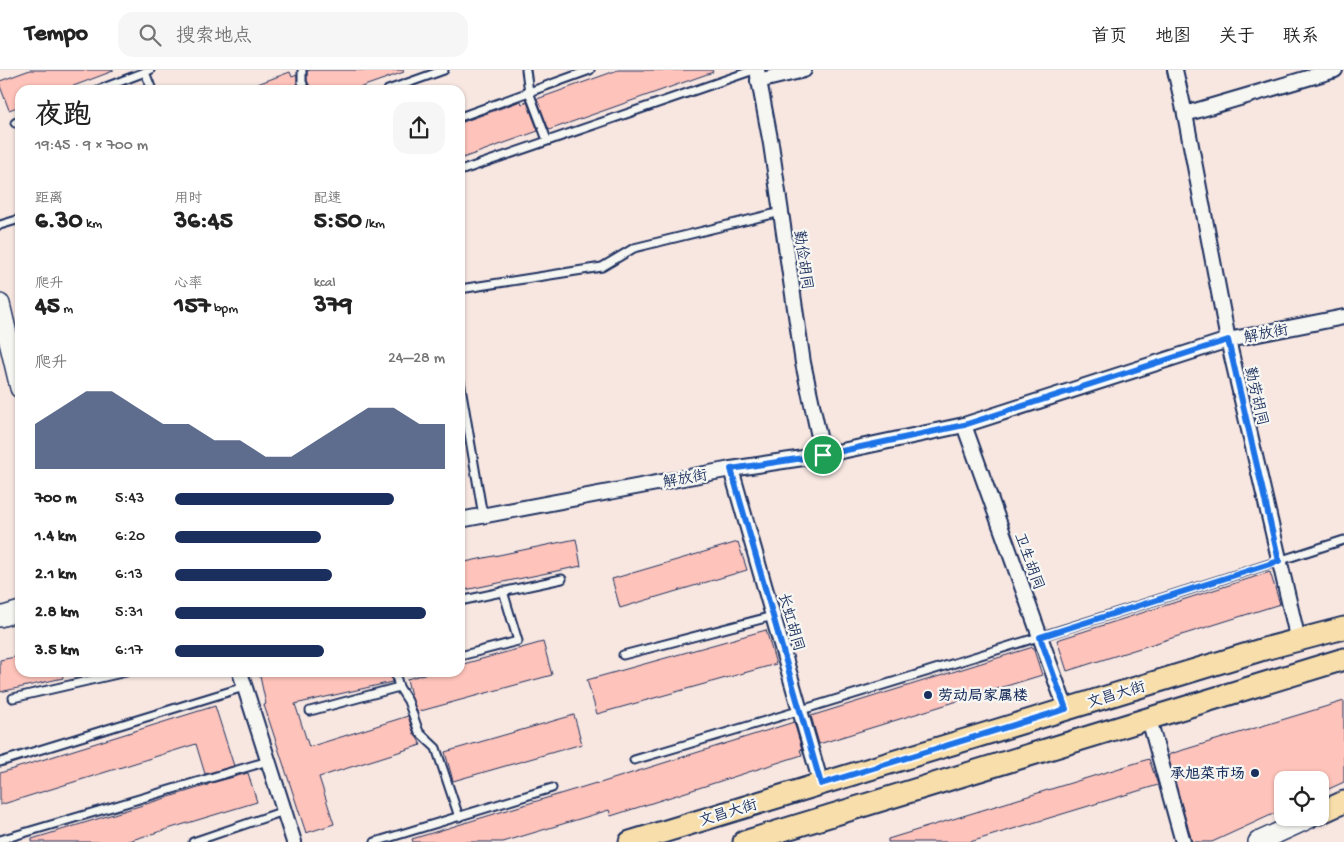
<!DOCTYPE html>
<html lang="zh">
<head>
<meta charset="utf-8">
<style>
  :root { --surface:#fff; --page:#f6f6f6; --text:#222; --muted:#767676; --line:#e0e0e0; --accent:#1b2f5e }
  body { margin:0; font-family:"Gochi Hand","LXGW WenKai TC",sans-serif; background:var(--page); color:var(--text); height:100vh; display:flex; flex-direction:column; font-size:19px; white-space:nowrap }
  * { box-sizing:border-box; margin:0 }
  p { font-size:16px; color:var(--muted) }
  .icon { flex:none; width:28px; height:28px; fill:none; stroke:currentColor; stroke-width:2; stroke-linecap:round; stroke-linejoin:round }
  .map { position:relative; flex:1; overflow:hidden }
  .sheet { position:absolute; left:15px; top:15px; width:450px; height:592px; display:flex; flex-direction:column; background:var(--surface); border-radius:15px; box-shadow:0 1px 4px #0004 }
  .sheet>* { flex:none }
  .buttons { position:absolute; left:1274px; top:701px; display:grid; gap:10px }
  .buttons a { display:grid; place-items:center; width:55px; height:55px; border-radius:10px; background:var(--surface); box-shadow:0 1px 4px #0004; font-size:25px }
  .pin { position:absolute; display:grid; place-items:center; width:42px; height:42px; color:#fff; margin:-21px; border:2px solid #fff; border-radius:50%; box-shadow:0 1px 5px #0007 }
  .round { display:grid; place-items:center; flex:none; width:52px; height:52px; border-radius:15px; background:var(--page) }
  .summary { display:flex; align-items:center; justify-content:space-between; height:85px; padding:0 20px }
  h1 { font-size:28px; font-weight:800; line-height:38px }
  .metrics { display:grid; grid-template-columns:repeat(3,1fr); gap:8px; height:85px; padding:5px 20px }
  .metrics div { display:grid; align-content:center }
  .metrics b { font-size:25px; font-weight:800 }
  .metrics small { font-size:14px; font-weight:400 }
  .metrics p { font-size:14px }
  .chart { height:140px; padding:10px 20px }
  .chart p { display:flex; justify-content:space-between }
  .chart svg { width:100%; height:90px; margin-top:5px; fill:var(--accent); opacity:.7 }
  ul { padding:0 20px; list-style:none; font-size:16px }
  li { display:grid; grid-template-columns:80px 60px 1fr; align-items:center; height:38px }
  li i { height:12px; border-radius:6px; background:var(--accent) }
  header { display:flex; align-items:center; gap:30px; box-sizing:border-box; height:70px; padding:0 25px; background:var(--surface); border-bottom:1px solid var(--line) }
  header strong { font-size:24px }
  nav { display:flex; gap:28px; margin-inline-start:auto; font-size:18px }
  .search { width:350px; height:45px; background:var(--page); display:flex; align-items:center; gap:12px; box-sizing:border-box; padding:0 18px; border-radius:15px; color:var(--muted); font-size:19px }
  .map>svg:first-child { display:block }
  .building { fill:#fec3ba; stroke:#1b2f5e }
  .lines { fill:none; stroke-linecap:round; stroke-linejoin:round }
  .lane-casing { stroke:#1b2f5e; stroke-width:11 }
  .street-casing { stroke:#1b2f5e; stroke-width:18 }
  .secondary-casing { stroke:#1b2f5e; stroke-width:22 }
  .primary-casing { stroke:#1b2f5e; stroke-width:25 }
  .lane { stroke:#f6f6f2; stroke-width:7 }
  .street { stroke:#f6f6f2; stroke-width:14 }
  .secondary { stroke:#f6f6f2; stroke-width:19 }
  .primary { stroke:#f8deab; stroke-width:21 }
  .route-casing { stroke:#fff; stroke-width:10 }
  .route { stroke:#1a73e8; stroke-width:6 }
  .poi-dot { fill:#1b2f5e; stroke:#f6f6f2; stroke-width:2 }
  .labels { text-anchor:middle; stroke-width:4.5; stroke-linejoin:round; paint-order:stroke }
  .street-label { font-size:15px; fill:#1b2f5e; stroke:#f6f6f2 }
  .poi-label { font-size:15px; font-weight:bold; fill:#1b2f5e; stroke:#f6f6f2; text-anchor:start }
</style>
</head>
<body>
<header>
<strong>Tempo</strong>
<div class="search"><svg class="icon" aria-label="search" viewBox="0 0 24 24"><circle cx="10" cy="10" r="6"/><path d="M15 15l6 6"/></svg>搜索地点</div>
<nav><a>首页</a><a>地图</a><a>关于</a><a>联系</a></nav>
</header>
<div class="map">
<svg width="1344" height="772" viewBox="0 0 1344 772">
  <rect width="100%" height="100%" fill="#f8e7e1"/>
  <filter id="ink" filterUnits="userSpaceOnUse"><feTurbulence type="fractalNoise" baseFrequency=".02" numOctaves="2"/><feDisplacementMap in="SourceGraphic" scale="10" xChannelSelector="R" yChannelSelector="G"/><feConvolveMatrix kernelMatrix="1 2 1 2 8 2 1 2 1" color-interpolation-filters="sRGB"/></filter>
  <g filter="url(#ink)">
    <g class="building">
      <polygon points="30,0 113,0 113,1 63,20 20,20 20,36 9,40 0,16 0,11"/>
      <polygon points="311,0 403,0 404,2 353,20 311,20 307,11 307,1"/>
      <polygon points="618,0 712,0 713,2 549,60 537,29"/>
      <polygon points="290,2 292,7 297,5 297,12 300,20 244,20 244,19"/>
      <polygon points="521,31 522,34 527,32 538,61 460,89 460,53"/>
      <polygon points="576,469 581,496 460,521 460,493"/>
      <polygon points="738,472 747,500 620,538 612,509"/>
      <polygon points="1270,502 1280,534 1067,601 1057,570"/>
      <polygon points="766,560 776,594 597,644 587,610"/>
      <polygon points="543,572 552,605 417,642 411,626 407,609 431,602 460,602 460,595"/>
      <polygon points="1033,577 1042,605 819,674 811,646 814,645"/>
      <polygon points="20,586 20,602 62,602 63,608 0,622 0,590"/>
      <polygon points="259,602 390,602 392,612 295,634 309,677 408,646 414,664 418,669 421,675 319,707 334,754 306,763 264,635 266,634"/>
      <polygon points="1344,631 1344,712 1320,723 1320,710 1282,710 1282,740 1212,772 1192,772 1168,687 1170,684"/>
      <polygon points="215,636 234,696 205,704 196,674 0,735 0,703"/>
      <polygon points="574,645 582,674 453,711 445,682"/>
      <polygon points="794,652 802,679 800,680 802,685 611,746 609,740 503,772 413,772 412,769 596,713 597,714"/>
      <polygon points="1149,689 1158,715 970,772 888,772 888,769"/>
      <polygon points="248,703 257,732 125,772 32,772 32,769 208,715 208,714"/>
    </g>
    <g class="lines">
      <defs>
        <g id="lane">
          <polyline points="150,0 145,2 152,20"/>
          <polyline points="302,0 302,12 306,20"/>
          <polyline points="526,0 529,22 547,70"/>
          <polyline points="98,20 145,2"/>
          <polyline points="388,20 444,0"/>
          <polyline points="460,47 590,0"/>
          <polyline points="15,53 20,50"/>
          <polyline points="460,101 754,0"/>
          <polyline points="0,155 20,149"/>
          <polyline points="460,219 602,197 634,178 781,142"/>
          <polyline points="460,311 483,446"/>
          <polyline points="460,531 562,509"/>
          <polyline points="623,585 773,546"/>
          <polyline points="460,586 518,571 503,521"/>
          <polyline points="399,617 408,631 419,662 436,678 459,747"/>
          <polyline points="13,628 126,602"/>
          <polyline points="310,641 399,617 395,602"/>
          <path d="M 634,690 C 872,620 1108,546 1344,470"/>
          <polyline points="0,692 244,617"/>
          <polyline points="0,770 268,691"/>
          <polyline points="193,772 284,741"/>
          <polyline points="375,772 552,718"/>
        </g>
        <g id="street">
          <polyline points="757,0 771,74 803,293 823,385"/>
          <polyline points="1175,0 1185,44 1228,270 1298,570"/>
          <polyline points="758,11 804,0"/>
          <polyline points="1185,44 1335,0"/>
          <polyline points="964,355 1066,639"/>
          <polyline points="731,399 821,714"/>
          <polyline points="460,450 731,399 823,385 964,355 1228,270 1344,247"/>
          <polyline points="240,602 294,772"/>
          <polyline points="1149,649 1183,772"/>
        </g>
        <g id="secondary">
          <polyline points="0,234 20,318"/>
          <polyline points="0,547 20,541"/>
          <polyline points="1258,772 1310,748"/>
        </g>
        <g id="primary">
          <polyline points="1320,743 1344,732"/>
          <polyline points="630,772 1264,579 1344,558"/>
          <polyline points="744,772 1344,589"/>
        </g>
      </defs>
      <use href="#lane" class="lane-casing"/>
      <use href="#street" class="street-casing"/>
      <use href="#secondary" class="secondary-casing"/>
      <use href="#primary" class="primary-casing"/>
      <use href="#lane" class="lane"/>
      <use href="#street" class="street"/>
      <use href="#secondary" class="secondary"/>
      <use href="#primary" class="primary"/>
    </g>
  </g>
  <g class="lines" filter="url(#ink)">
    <defs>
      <polygon id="route" points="1228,270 1279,491 1040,567 1066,639 821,714 731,399 823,385 964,355"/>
    </defs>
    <use href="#route" class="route-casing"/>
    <use href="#route" class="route"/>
  </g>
  <g class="poi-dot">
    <circle cx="928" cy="625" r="5"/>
    <circle cx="1255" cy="703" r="5"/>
  </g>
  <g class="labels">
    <g class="street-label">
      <text transform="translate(804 190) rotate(82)" y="5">勤俭胡同</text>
      <text transform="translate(1266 263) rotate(-11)" y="5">解放街</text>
      <text transform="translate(1257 326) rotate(77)" y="5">勤劳胡同</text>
      <text transform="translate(685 408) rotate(-10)" y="5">解放街</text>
      <text transform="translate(1030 491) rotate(70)" y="5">卫生胡同</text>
      <text transform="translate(792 552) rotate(74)" y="5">长虹胡同</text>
      <text transform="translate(1116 624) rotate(-17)" y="5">文昌大街</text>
      <text transform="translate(728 742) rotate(-17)" y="5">文昌大街</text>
    </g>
    <g class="poi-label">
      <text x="938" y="630">劳动局家属楼</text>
      <text x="1245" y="708" text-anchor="end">承旭菜市场</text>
    </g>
  </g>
</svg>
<div class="buttons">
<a><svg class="icon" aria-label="locate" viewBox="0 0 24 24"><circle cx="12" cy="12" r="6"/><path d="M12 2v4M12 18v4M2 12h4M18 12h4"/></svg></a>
</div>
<div class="pin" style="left:823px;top:385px;background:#1e9e55"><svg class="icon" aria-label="arrive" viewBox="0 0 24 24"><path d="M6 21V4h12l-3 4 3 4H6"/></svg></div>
<section class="sheet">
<div class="summary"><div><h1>夜跑</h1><p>19:45 · 9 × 700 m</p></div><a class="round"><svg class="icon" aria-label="share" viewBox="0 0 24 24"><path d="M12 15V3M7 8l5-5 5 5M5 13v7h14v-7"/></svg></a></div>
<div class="metrics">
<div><p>距离</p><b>6.30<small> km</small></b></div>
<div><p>用时</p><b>36:45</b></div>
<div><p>配速</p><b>5:50<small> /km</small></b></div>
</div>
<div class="metrics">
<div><p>爬升</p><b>45<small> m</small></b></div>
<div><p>心率</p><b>157<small> bpm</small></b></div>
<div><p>kcal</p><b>379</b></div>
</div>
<div class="chart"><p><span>爬升</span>24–28 m</p>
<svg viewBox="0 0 160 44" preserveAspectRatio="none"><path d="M0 44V22L10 14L20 6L30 6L40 14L50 22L60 22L70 30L80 30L90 38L100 38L110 30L120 22L130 14L140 14L150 22L160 22V44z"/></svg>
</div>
<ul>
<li><b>700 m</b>5:43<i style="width:81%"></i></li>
<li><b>1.4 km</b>6:20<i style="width:54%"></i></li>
<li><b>2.1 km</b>6:13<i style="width:58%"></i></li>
<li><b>2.8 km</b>5:31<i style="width:93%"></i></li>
<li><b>3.5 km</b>6:17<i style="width:55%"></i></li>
</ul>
</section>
</div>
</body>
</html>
